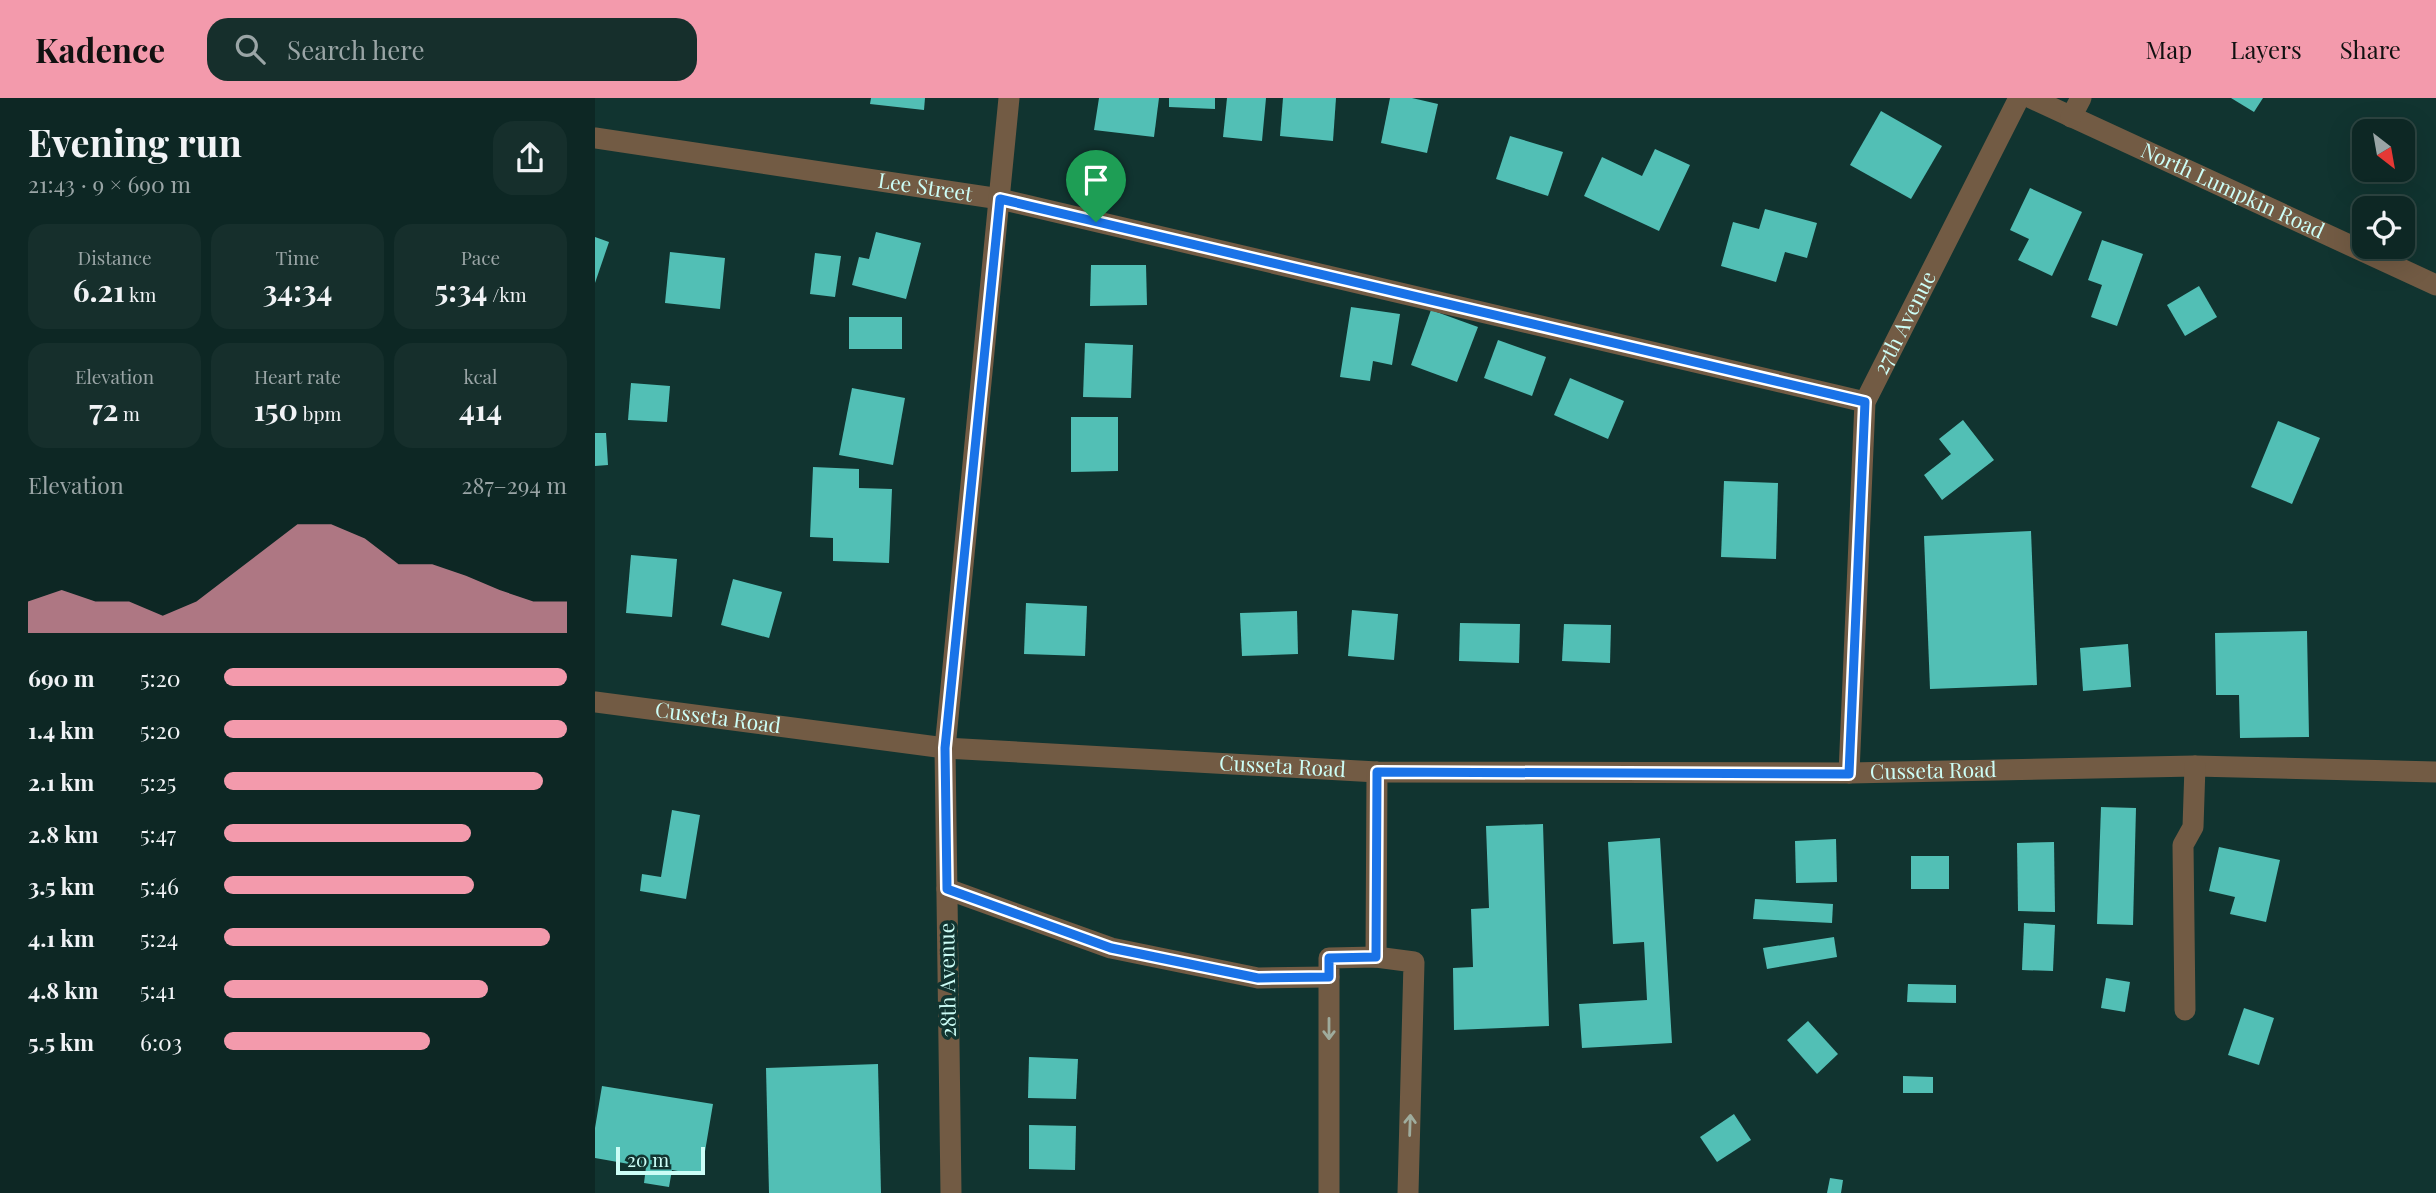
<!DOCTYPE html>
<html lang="en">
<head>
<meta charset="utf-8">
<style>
  :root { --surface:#0d2724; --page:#162f2c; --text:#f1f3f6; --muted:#9aa5a6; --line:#2d4441; --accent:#f39aac }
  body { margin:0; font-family:"Playfair Display",serif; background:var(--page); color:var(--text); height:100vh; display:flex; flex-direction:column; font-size:26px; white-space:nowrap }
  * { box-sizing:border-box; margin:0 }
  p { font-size:23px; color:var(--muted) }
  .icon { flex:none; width:38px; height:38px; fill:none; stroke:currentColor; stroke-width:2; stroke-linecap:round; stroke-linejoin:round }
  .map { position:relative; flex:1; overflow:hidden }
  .side { display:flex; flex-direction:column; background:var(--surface); width:595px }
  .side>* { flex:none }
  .needle { width:46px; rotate:149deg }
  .buttons { position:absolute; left:1757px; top:21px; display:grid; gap:14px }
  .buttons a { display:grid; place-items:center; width:63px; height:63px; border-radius:14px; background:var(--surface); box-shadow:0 7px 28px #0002,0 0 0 2px var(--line); font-size:35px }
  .scale { position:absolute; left:21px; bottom:18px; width:89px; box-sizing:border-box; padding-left:7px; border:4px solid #ccfdf6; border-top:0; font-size:19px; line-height:24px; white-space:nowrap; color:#ccfdf6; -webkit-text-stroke:5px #113430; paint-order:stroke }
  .pin { position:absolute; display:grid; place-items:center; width:60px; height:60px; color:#fff; margin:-72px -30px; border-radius:50% 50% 50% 0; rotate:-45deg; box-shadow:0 0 7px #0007 }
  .pin .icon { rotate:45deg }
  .round { display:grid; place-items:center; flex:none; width:74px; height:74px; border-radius:21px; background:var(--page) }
  .head { display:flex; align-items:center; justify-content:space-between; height:119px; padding:0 28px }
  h1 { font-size:38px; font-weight:700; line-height:52px }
  .figures { display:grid; grid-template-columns:repeat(3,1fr); gap:10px; height:119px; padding:7px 28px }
  .figures div { display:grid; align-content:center; border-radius:18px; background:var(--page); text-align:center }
  .figures b { font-size:30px; font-weight:700 }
  .figures small { font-size:19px; font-weight:400 }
  .figures p { font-size:19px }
  .chart { height:196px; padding:14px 28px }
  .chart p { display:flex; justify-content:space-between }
  .chart svg { width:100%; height:126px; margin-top:7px; fill:var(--accent); opacity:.7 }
  ul { padding:0 28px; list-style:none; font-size:23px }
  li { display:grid; grid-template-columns:112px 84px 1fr; align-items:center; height:52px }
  li i { height:18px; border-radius:9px; background:var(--accent) }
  header { display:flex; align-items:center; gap:42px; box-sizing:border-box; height:98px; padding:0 35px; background:var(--accent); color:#111 }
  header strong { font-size:33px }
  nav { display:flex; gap:38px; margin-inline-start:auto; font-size:24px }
  .search { width:490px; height:63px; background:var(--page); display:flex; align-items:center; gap:18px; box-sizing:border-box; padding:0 24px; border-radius:21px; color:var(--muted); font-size:26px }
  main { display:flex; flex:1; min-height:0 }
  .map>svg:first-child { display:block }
  .building { fill:#52bfb5 }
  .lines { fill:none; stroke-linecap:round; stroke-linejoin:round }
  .minor { stroke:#725b44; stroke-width:21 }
  .oneway { stroke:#9fac9d }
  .route-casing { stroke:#fff; stroke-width:14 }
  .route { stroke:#1a73e8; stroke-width:9 }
  .labels { text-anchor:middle; stroke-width:7; stroke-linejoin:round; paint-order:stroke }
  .street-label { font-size:21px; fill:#ccfdf6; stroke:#113430 }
</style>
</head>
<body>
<header>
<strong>Kadence</strong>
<div class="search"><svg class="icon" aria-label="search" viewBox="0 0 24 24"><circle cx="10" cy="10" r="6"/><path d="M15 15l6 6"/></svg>Search here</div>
<nav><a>Map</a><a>Layers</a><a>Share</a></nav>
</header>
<main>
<section class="side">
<div class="head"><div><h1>Evening run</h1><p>21:43 · 9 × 690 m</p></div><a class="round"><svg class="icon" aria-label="share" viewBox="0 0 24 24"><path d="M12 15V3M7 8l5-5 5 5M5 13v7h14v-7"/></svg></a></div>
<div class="figures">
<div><p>Distance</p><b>6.21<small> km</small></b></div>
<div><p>Time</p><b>34:34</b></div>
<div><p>Pace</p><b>5:34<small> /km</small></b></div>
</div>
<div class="figures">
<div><p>Elevation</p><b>72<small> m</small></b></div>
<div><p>Heart rate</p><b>150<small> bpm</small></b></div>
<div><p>kcal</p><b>414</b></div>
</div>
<div class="chart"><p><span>Elevation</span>287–294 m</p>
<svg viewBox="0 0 160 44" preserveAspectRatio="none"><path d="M0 44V33L10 29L20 33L30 33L40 38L50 33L60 24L70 15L80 6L90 6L100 11L110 20L120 20L130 24L140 29L150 33L160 33V44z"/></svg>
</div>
<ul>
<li><b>690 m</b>5:20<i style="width:100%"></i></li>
<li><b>1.4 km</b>5:20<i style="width:100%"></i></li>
<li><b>2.1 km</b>5:25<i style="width:93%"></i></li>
<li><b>2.8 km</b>5:47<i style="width:72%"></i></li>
<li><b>3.5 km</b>5:46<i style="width:73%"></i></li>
<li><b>4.1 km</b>5:24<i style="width:95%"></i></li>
<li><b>4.8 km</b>5:41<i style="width:77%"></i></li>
<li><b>5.5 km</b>6:03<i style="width:60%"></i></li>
</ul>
</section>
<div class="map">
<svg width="1841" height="1095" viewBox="0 0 1841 1095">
  <rect width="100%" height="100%" fill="#113430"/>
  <g class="building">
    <polygon points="276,0 330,0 329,12 275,6"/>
    <polygon points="504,0 564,0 559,39 499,32"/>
    <polygon points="574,0 620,0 620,11 574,9"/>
    <polygon points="632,0 671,0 667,43 628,39"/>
    <polygon points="688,0 741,0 738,43 685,38"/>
    <polygon points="795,0 817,0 843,6 832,55 786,45"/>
    <polygon points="1636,0 1668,0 1659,14"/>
    <polygon points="1286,13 1347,48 1316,101 1255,67"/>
    <polygon points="915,38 968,54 953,98 901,81"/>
    <polygon points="1060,51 1095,67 1064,133 989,98 1007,59 1047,78"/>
    <polygon points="1435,90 1487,114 1457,178 1423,162 1434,141 1415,132"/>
    <polygon points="1170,111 1222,125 1212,160 1190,154 1181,184 1126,168 1138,124 1164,131"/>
    <polygon points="281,134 326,145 311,201 257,187 264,159 274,161"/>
    <polygon points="0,139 14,144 0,185"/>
    <polygon points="1507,142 1548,156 1522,228 1496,219 1507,187 1493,182"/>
    <polygon points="75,154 130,160 125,211 70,205"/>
    <polygon points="220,155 246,158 240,199 215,196"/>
    <polygon points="496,167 551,167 552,207 495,208"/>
    <polygon points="1604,188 1622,219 1590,238 1572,207"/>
    <polygon points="756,209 805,216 797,267 778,263 775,283 745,279"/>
    <polygon points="836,212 883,229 862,284 816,267"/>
    <rect x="254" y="219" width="53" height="32"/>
    <polygon points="903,242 951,259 937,298 889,280"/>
    <polygon points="490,245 538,247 536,300 488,299"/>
    <polygon points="975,280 1029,303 1013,341 959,317"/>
    <polygon points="36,285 75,288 72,324 33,322"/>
    <polygon points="257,290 310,300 298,367 244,357"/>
    <polygon points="476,319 523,319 523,373 476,374"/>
    <polygon points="1368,322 1399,362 1347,402 1329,377 1356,356 1344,341"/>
    <polygon points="1683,323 1725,340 1697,406 1656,389"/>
    <polygon points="0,335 11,335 13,367 0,368"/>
    <polygon points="218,369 264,371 264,390 297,391 294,465 238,463 238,440 215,439"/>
    <polygon points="1129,383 1183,385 1181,461 1126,459"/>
    <polygon points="1436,433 1442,587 1335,591 1329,438"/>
    <polygon points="36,457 82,461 77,519 31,515"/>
    <polygon points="138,481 187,494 174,540 126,527"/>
    <polygon points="431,505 492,508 490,558 429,556"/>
    <polygon points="757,512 803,516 799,562 753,558"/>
    <polygon points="702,513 703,556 647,558 645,515"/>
    <polygon points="865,525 925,526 924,565 864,563"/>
    <polygon points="969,526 1016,527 1015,565 967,563"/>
    <polygon points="1712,533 1714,639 1645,640 1644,597 1621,597 1620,535"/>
    <polygon points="1533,546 1536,589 1488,593 1485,550"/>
    <polygon points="1506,709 1541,710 1538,827 1502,826"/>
    <polygon points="77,712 105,717 91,801 45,793 47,776 66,779"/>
    <polygon points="948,726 954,928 859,932 858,870 878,869 876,811 894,810 891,728"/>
    <polygon points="1065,740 1077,945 987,950 984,906 1052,902 1049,844 1018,846 1013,744"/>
    <polygon points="1241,741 1242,784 1201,785 1200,743"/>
    <polygon points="1459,744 1460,814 1423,813 1422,745"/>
    <polygon points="1624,749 1685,762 1671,824 1635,816 1640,799 1614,793"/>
    <rect x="1316" y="758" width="38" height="33"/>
    <polygon points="1160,801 1238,806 1237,825 1158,821"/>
    <polygon points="1429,825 1460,827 1458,873 1427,872"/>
    <polygon points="1239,839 1242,859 1172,871 1168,850"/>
    <polygon points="1511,880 1535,884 1530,914 1506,910"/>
    <polygon points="1313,886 1361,887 1361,905 1312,904"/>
    <polygon points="1649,910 1679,920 1664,967 1633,957"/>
    <polygon points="1213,923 1243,956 1222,976 1192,942"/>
    <polygon points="434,959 483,961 481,1001 433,1000"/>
    <polygon points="283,966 286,1095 174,1095 171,970"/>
    <polygon points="1308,978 1338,979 1338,995 1308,995"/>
    <polygon points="7,988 118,1006 106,1077 77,1072 74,1089 49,1085 51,1069 0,1060 0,1030"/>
    <polygon points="1139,1016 1156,1042 1122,1064 1105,1039"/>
    <polygon points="434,1027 481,1028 480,1072 434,1071"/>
    <polygon points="1235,1080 1248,1082 1246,1095 1232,1095"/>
  </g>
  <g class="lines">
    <g class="minor">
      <path id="s1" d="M 1436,0 L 1841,187"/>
      <polyline points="1476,19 1486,0"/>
      <path id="s2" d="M 0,40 L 405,101 L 1270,304"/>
      <path id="s3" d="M 0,604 L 350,650 L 782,674 L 1254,675 L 1600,668 L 1841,674"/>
      <path id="s4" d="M 1254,675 L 1270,304 L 1424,0"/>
      <polyline points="352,791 516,850 663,880 734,879"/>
      <polyline points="781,859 782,674"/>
      <polyline points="1590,912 1588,747 1598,729 1600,668"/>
      <polyline points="356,1095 350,650 414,0"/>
      <polyline points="734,1095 734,860 781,859 819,864 813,1095"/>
    </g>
  </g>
  <defs><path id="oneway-shaft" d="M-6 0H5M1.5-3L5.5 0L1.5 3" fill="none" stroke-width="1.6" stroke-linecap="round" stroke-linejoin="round" transform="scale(1.75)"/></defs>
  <g class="oneway">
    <use href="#oneway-shaft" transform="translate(734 931) rotate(90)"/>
    <use href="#oneway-shaft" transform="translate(815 1027) rotate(-88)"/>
  </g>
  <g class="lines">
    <defs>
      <polygon id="route" points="405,101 1270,304 1254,676 782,674 781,859 734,860 734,879 663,880 516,850 352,791 350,650"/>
    </defs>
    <use href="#route" class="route-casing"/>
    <use href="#route" class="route"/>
  </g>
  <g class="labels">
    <g class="street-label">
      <text dy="7" stroke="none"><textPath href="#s2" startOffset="334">Lee Street</textPath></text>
      <text dy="7" stroke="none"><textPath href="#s1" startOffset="222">North Lumpkin Road</textPath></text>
      <text dy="7" stroke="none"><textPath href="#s4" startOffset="460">27th Avenue</textPath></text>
      <text dy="7" stroke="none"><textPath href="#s3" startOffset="124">Cusseta Road</textPath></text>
      <text dy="7" stroke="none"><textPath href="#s3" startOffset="691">Cusseta Road</textPath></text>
      <text dy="7" stroke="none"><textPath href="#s3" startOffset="1342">Cusseta Road</textPath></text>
      <text transform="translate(353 882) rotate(-91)" y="7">28th Avenue</text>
    </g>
  </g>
</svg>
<div class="buttons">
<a><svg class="needle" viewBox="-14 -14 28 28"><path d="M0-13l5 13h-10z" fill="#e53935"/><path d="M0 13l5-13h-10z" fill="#9aa5a6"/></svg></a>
<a><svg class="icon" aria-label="locate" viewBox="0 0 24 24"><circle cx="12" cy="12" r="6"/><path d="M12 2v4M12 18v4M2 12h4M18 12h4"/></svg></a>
</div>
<div class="scale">20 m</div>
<div class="pin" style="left:501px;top:124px;background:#1e9e55"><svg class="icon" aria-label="arrive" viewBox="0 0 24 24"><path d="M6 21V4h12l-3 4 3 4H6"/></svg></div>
</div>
</main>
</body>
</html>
